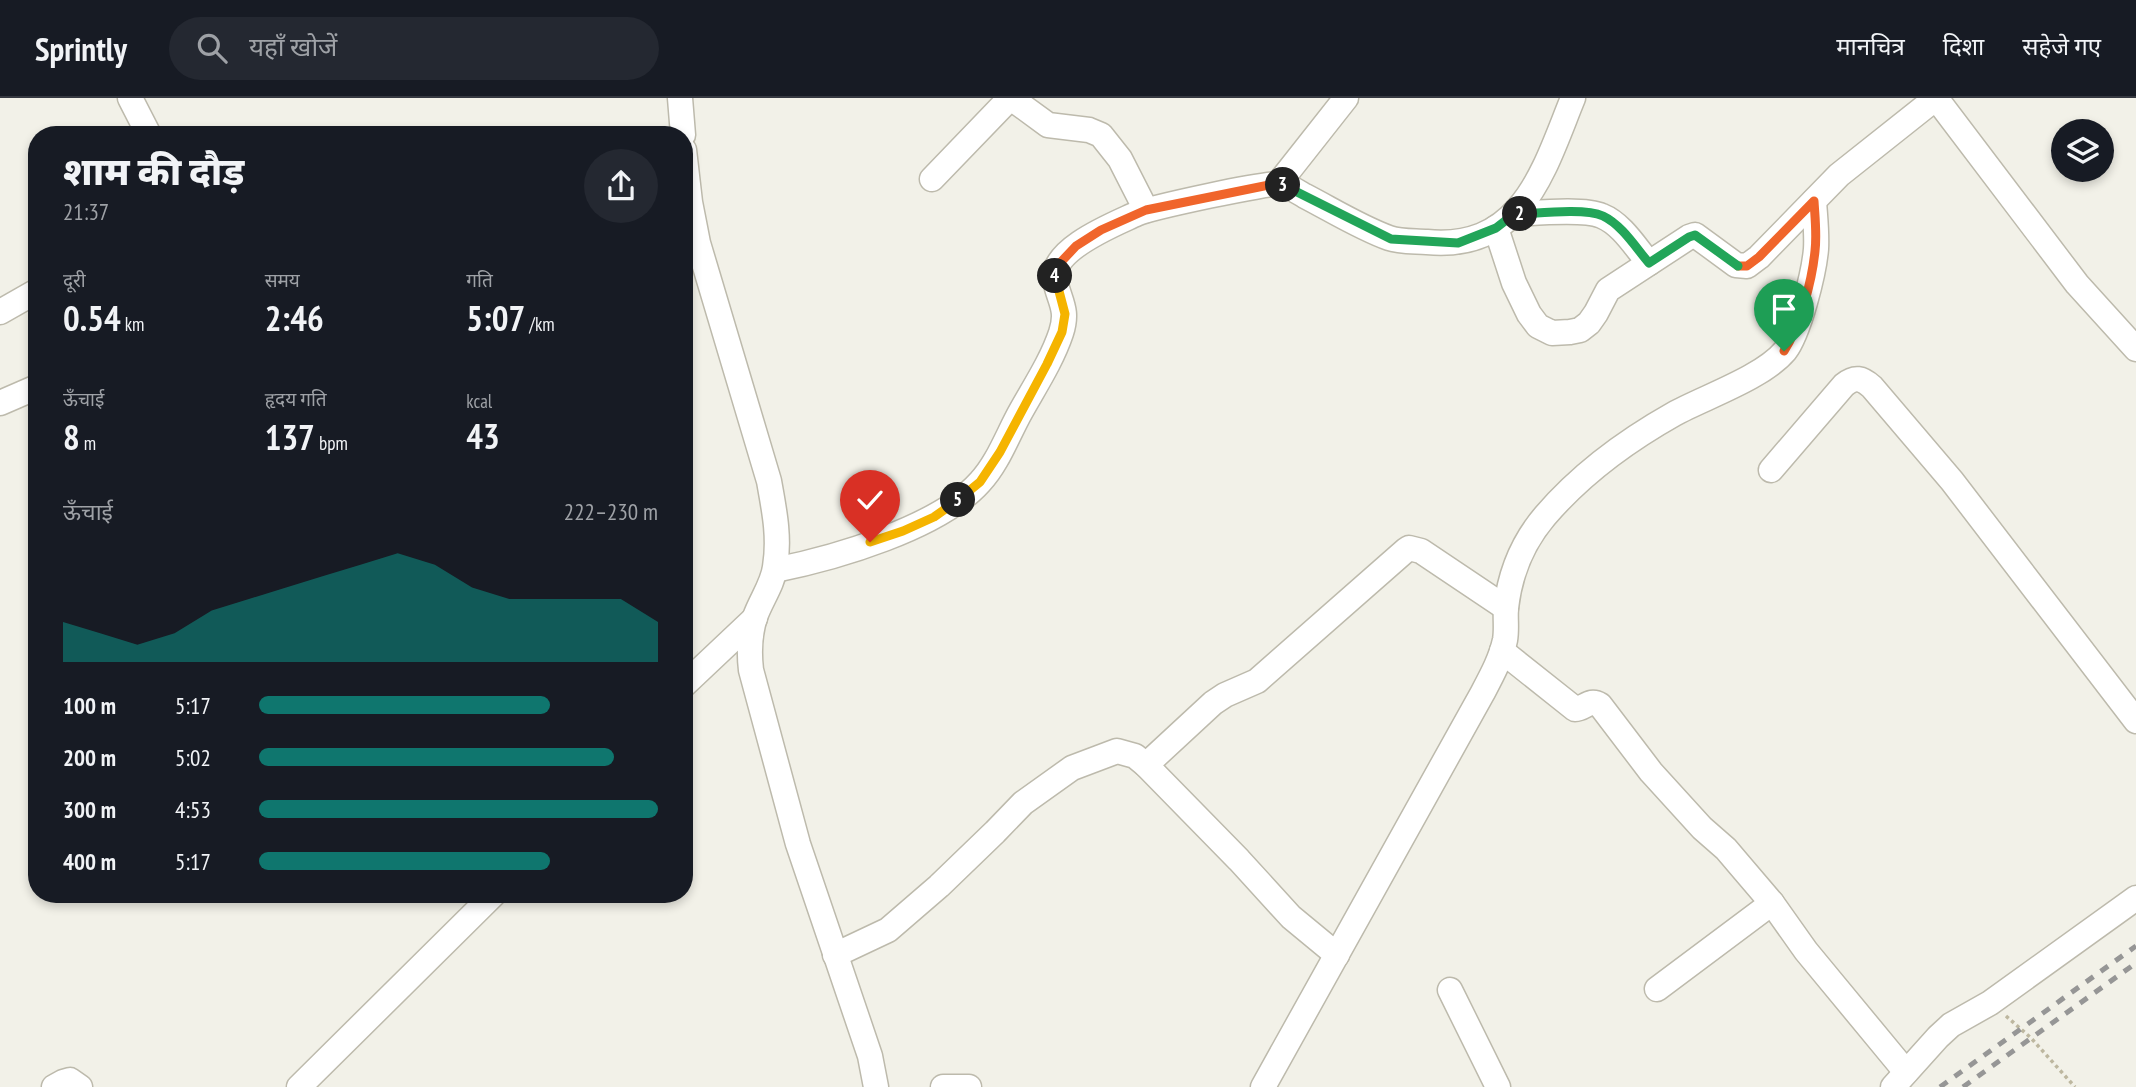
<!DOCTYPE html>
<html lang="hi">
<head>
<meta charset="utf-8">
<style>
  :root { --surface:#171b24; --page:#242831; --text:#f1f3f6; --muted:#9ea1a6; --line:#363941; --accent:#0f766e }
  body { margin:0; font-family:"PT Sans Narrow","Noto Sans Devanagari",sans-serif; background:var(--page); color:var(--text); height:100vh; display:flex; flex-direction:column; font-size:26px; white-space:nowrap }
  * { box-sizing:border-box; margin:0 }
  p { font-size:23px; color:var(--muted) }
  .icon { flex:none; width:38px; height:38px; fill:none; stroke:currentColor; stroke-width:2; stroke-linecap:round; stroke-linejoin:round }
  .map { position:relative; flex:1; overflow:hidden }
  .side { position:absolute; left:28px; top:28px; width:665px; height:777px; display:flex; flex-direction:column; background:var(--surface); border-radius:28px; box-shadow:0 4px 10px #0003 }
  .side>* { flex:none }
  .tools { position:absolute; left:2051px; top:21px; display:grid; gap:14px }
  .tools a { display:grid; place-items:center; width:63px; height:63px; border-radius:50%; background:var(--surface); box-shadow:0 4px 10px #0003; font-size:35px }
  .pin { position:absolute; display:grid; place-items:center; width:60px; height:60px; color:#fff; margin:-72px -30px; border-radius:50% 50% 50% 0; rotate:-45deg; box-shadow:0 0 7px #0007 }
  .pin .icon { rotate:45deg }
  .km { position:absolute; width:35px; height:35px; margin:-18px; border-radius:50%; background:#222; color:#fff; font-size:19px; line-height:35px; text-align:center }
  .round { display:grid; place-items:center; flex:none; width:74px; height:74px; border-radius:37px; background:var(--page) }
  .summary { display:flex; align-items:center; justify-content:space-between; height:119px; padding:0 35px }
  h1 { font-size:38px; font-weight:800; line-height:52px }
  .stats { display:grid; grid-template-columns:repeat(3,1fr); gap:10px; height:119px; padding:7px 35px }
  .stats div { display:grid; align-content:center }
  .stats b { font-size:35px; font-weight:800 }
  .stats small { font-size:19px; font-weight:400 }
  .stats p { font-size:19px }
  .chart { height:196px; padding:14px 35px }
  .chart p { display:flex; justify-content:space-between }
  .chart svg { width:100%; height:126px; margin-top:7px; fill:var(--accent); opacity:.7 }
  ul { padding:0 35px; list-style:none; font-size:23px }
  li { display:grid; grid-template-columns:112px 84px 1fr; align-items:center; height:52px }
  li i { height:18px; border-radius:9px; background:var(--accent) }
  header { display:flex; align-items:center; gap:42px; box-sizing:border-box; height:98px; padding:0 35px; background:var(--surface); border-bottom:2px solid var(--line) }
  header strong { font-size:33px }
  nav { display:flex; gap:38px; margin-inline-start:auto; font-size:24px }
  .search { width:490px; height:63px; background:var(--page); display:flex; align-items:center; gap:18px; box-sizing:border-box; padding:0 24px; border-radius:38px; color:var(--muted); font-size:26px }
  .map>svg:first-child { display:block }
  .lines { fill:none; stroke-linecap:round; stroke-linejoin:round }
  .minor-casing { stroke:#bdbaac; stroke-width:27 }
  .path { stroke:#bdb79f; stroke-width:3.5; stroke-dasharray:3.5 3.5; stroke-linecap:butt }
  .minor { stroke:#fff; stroke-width:24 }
  .rail { stroke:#969696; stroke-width:5; stroke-dasharray:9 9; stroke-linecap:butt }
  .split-1-casing { stroke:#fff; stroke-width:14 }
  .split-2-casing { stroke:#fff; stroke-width:14 }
  .split-3-casing { stroke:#fff; stroke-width:14 }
  .split-4-casing { stroke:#fff; stroke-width:14 }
  .split-5-casing { stroke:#fff; stroke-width:14 }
  .split-6-casing { stroke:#fff; stroke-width:14 }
  .split-1 { stroke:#f0652b; stroke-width:9 }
  .split-2 { stroke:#22a559; stroke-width:9 }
  .split-3 { stroke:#22a559; stroke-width:9 }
  .split-4 { stroke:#f0652b; stroke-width:9 }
  .split-5 { stroke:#f5b400; stroke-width:9 }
  .split-6 { stroke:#f5b400; stroke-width:9 }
</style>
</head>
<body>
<header>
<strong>Sprintly</strong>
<div class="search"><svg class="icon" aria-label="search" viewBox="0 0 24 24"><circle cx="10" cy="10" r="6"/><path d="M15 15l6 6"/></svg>यहाँ खोजें</div>
<nav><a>मानचित्र</a><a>दिशा</a><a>सहेजे गए</a></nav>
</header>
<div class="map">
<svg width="2136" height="989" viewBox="0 0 2136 989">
  <rect width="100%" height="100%" fill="#f2f1e8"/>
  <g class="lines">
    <defs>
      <g id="minor">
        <polyline points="130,0 149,37"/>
        <polyline points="680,0 683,37"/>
        <polyline points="1011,0 1048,27 1089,32 1101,37 1120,61 1146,112"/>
        <polyline points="1936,0 2077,186 2136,251"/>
        <path d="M 684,52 L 690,104 L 698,145 L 769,383 C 774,411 780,439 775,469 C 773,486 761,502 755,519 C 750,535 749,555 751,572 L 798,746 L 870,958 L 876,989"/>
        <polyline points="932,81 1010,0"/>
        <polyline points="1279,85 1346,0"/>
        <path d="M 1514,116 C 1536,115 1584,110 1602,118 C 1622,126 1636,150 1649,165"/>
        <polyline points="1496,130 1514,185 1529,216 1538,228 1552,235 1570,234 1580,232 1589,225 1596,215 1608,192 1689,139 1695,137 1736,167 1747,168 1759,159 1839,77 1936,0"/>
        <polyline points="0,214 37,193"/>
        <polyline points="0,305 37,289"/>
        <path d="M 1771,372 L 1844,287 C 1855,278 1862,280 1872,289 L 1952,383 L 2136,623"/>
        <path d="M 775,472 C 835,460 939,430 980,384 C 998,365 1008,336 1021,313 C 1035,288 1052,262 1061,235 C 1069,211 1059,203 1055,182 C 1050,151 1115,126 1136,116 C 1149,110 1272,83 1281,86 C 1289,88 1298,94 1305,98 C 1332,112 1361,130 1389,140 C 1400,144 1415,143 1427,144 C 1523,153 1544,71 1573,0"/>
        <path d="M 1502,553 L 1575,611 C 1585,611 1589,600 1600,607 L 1651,674 L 1702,730 L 1726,751 L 1743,771 L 1772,805 L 1806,853 L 1906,974"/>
        <polyline points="684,587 755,520"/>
        <polyline points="1146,667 1213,605 1225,597 1257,583 1406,452 1409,450 1421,453 1506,510"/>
        <polyline points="835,857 888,832 939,788 995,734 1023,705 1072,670 1117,653 1135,658 1146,667 1239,762 1291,819 1337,857"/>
        <polyline points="1657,891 1772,805"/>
        <polyline points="1450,892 1498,989"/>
        <polyline points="54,989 63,984 70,982 80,989"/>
        <polyline points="299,989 494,796"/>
        <polyline points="943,989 969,989"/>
        <path d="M 1263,989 L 1482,596 C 1491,579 1501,561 1505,542 C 1507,531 1505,520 1506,510 C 1510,475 1522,445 1545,418 C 1581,376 1626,343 1674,316 C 1705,299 1762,280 1785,253 C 1799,235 1814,175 1816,151 C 1817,135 1815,119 1814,103"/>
        <polyline points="1893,989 1938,939 1951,927 1990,905 2136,800"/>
      </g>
    </defs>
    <use href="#minor" class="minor-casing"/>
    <polyline class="path" points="2006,918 2031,940 2075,989"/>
    <use href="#minor" class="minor"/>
    <g class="rail">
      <polyline points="1940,989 2136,848"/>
      <polyline points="1963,989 2136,865"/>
    </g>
  </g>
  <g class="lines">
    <defs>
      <path id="split-1" d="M 1738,168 L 1747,168 L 1759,159 L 1814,103 C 1815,120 1817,137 1815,153 C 1812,183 1800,228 1784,253"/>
      <path id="split-2" d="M 1520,116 C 1541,115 1585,110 1603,118 C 1622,127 1636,150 1649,165 L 1689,139 L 1695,137 L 1738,168"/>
      <polyline id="split-3" points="1283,87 1391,141 1458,145 1496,130 1514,116 1520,116"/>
      <polyline id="split-4" points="1055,178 1060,165 1076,148 1101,132 1146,112 1279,85 1283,87"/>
      <polyline id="split-5" points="958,402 980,384 1000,354 1047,266 1062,234 1065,216 1055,178"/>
      <polyline id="split-6" points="870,444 903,433 934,419 958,402"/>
    </defs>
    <use href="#split-1" class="split-1-casing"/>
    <use href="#split-2" class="split-2-casing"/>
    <use href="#split-3" class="split-3-casing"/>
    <use href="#split-4" class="split-4-casing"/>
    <use href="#split-5" class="split-5-casing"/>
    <use href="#split-6" class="split-6-casing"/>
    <use href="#split-1" class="split-1"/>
    <use href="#split-2" class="split-2"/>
    <use href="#split-3" class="split-3"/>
    <use href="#split-4" class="split-4"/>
    <use href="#split-5" class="split-5"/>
    <use href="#split-6" class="split-6"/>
  </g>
</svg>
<div class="tools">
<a><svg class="icon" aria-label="layers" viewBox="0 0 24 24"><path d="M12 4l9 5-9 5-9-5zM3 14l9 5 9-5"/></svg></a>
</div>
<div class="pin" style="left:1784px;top:253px;background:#1e9e55"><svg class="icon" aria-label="arrive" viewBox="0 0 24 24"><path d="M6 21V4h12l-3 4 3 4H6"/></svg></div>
<div class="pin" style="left:870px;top:444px;background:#d93025"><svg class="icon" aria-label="check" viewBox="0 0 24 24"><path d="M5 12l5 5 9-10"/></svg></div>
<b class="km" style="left:1520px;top:116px">2</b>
<b class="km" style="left:1283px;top:87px">3</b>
<b class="km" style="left:1055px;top:178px">4</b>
<b class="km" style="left:958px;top:402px">5</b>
<section class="side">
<div class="summary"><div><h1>शाम की दौड़</h1><p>21:37</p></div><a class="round"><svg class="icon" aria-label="share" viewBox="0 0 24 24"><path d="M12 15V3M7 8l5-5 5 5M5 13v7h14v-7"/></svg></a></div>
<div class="stats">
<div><p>दूरी</p><b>0.54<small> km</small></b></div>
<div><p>समय</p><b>2:46</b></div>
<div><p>गति</p><b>5:07<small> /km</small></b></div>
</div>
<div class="stats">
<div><p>ऊँचाई</p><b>8<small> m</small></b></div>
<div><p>हृदय गति</p><b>137<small> bpm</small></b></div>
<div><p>kcal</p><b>43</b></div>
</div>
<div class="chart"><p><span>ऊँचाई</span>222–230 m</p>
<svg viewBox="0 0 160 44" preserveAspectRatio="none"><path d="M0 44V30L10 34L20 38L30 34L40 26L50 22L60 18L70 14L80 10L90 6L100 10L110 18L120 22L130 22L140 22L150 22L160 30V44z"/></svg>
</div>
<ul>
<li><b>100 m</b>5:17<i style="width:73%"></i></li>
<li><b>200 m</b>5:02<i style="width:89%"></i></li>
<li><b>300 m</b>4:53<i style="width:100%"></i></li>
<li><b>400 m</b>5:17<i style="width:73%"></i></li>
</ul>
</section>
</div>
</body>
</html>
